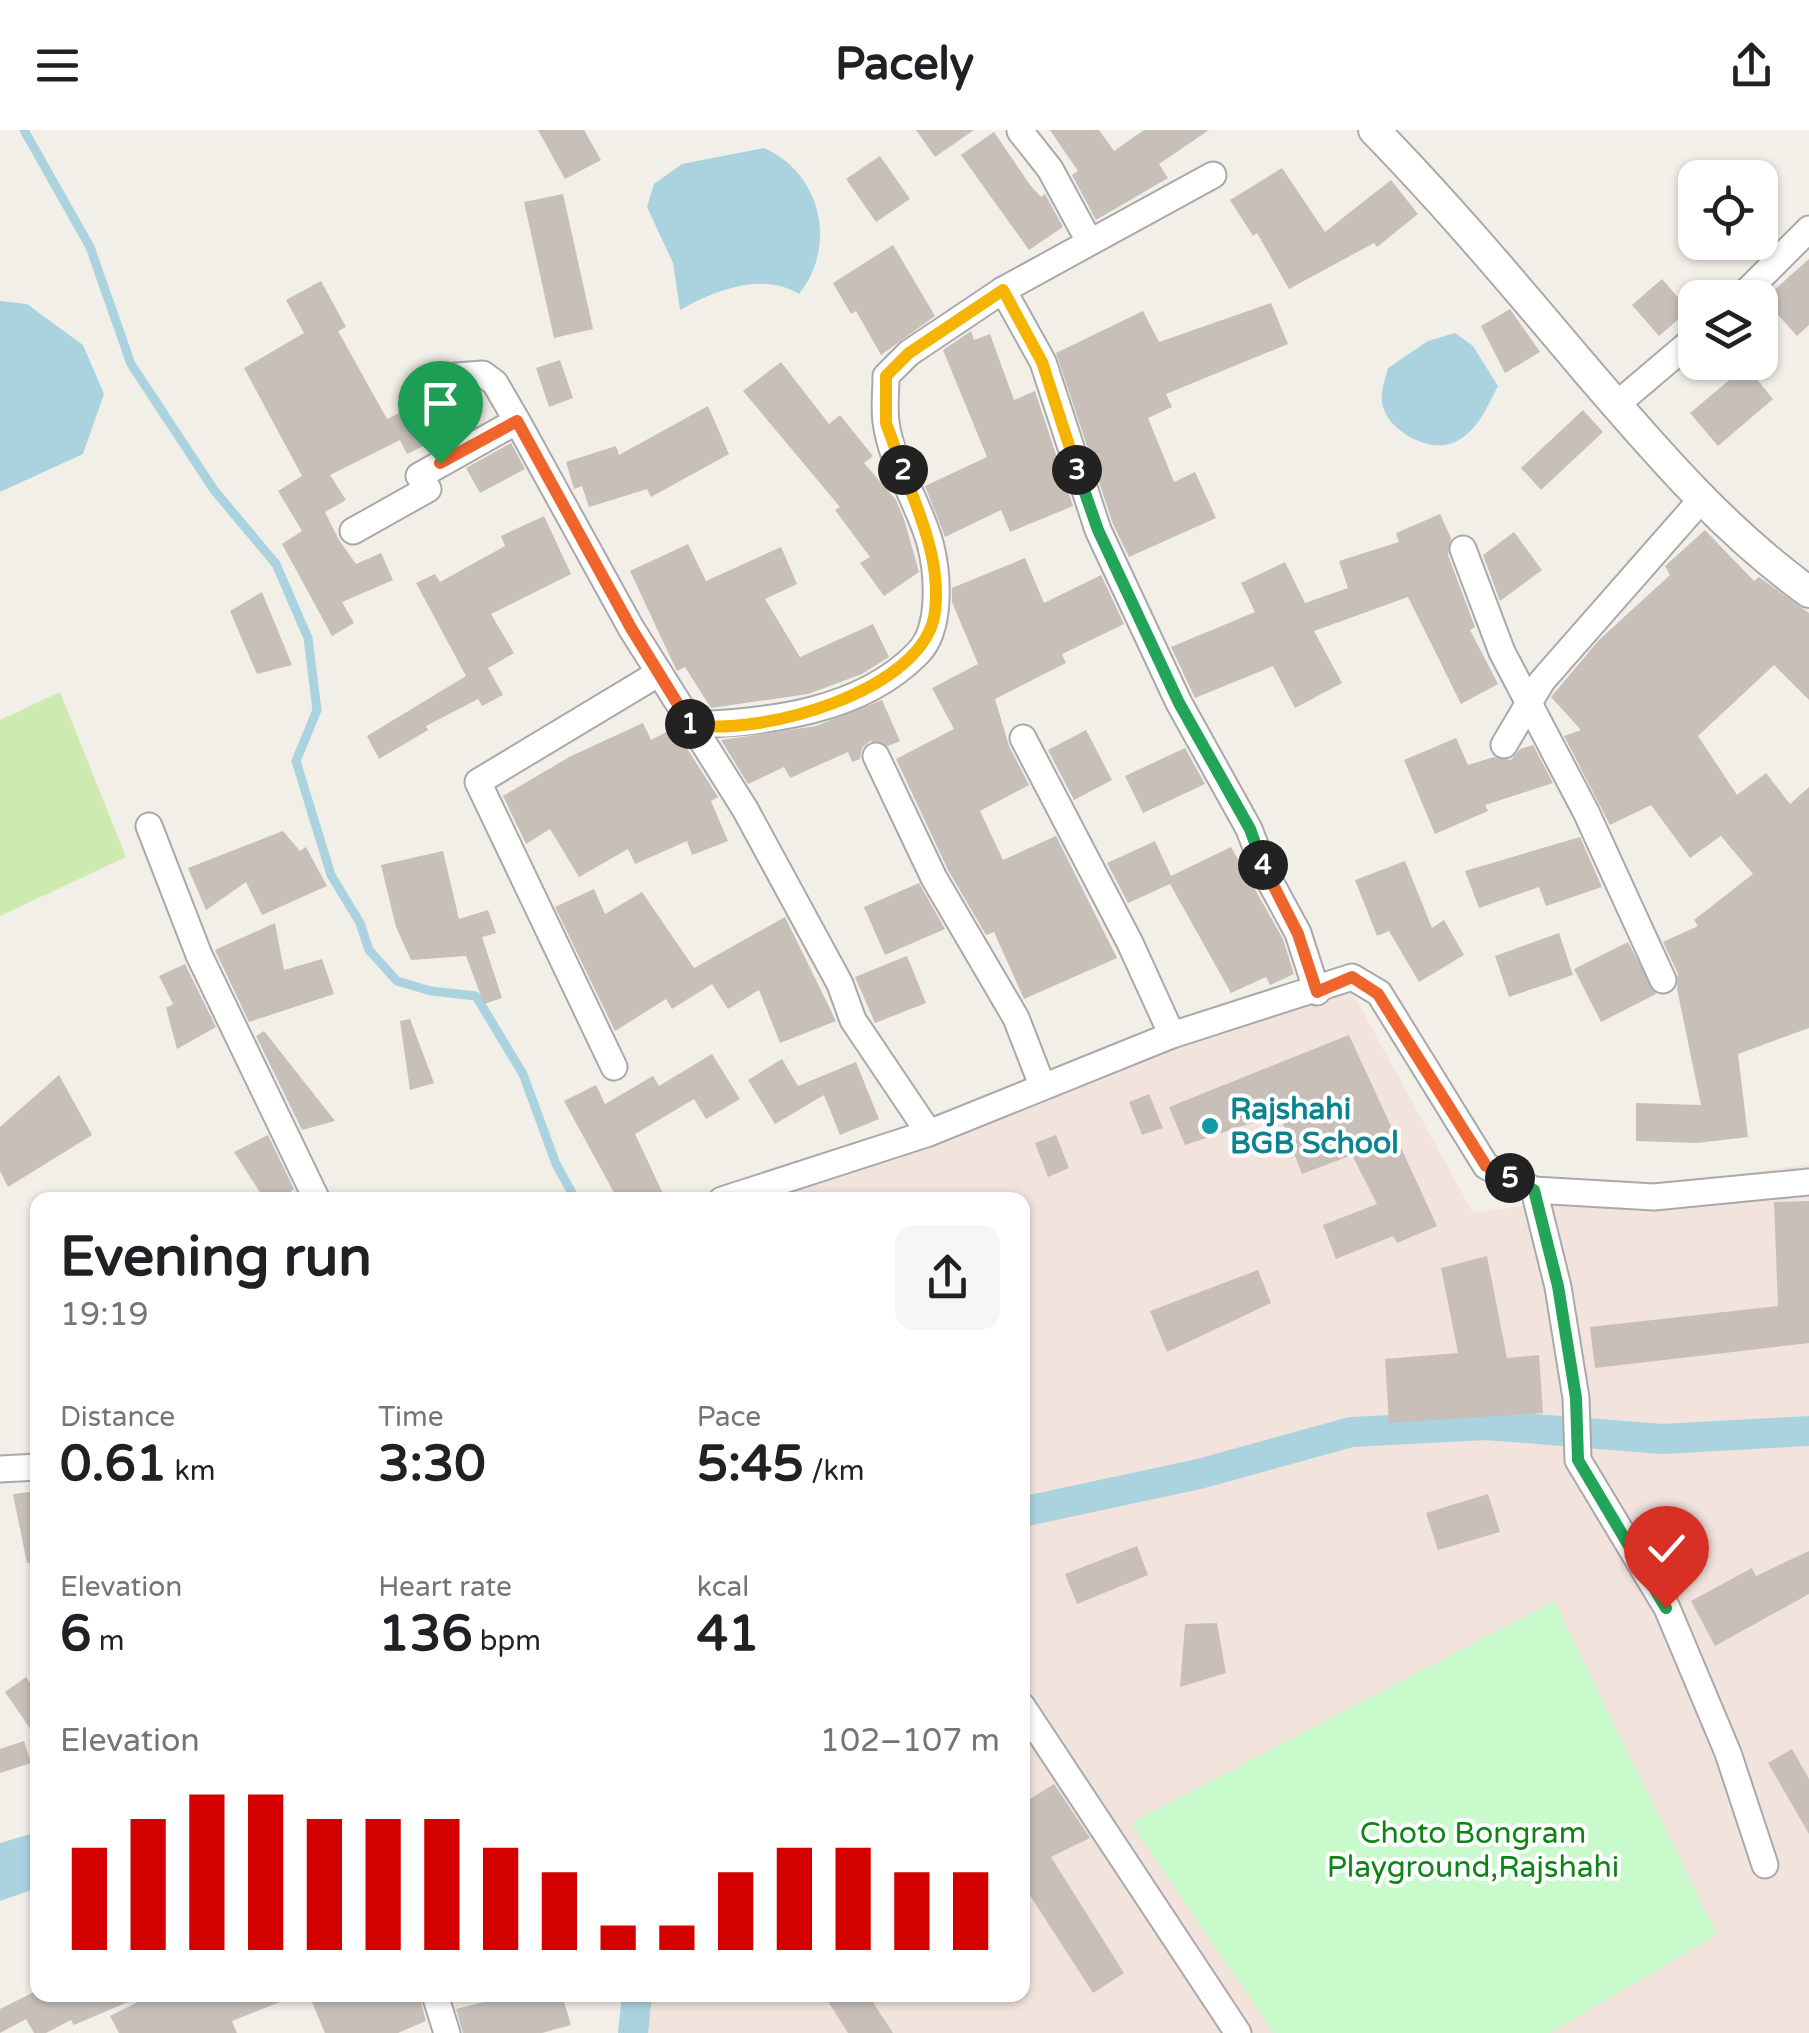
<!DOCTYPE html>
<html lang="en">
<head>
<meta charset="utf-8">
<style>
  :root { --surface:#fff; --page:#f6f6f6; --text:#202124; --muted:#757577; --accent:#d40000 }
  body { margin:0; font-family:"Varela Round",sans-serif; background:var(--page); color:var(--text); height:100vh; display:flex; flex-direction:column; font-size:38px; white-space:nowrap }
  * { box-sizing:border-box; margin:0 }
  p { font-size:32px; color:var(--muted) }
  .icon { flex:none; width:55px; height:55px; fill:none; stroke:currentColor; stroke-width:2; stroke-linecap:round; stroke-linejoin:round }
  .map { position:relative; flex:1; overflow:hidden }
  .details { position:absolute; left:30px; top:1062px; width:1000px; height:810px; display:flex; flex-direction:column; background:var(--surface); border-radius:20px; box-shadow:0 2px 8px #0004 }
  .details>* { flex:none }
  .buttons { position:absolute; left:1678px; top:30px; display:grid; gap:20px }
  .buttons a { display:grid; place-items:center; width:100px; height:100px; border-radius:20px; background:var(--surface); box-shadow:0 2px 8px #0004; font-size:50px }
  .pin { position:absolute; display:grid; place-items:center; width:85px; height:85px; color:#fff; margin:-102px -42px; border-radius:50% 50% 50% 0; rotate:-45deg; box-shadow:0 0 10px #0007 }
  .pin .icon { rotate:45deg }
  .km { position:absolute; width:50px; height:50px; margin:-25px; border-radius:50%; background:#222; color:#fff; font-size:28px; line-height:50px; text-align:center }
  .round { display:grid; place-items:center; flex:none; width:105px; height:105px; border-radius:20px; background:var(--page) }
  .summary { display:flex; align-items:center; justify-content:space-between; height:170px; padding:0 30px }
  h1 { font-size:55px; font-weight:700; line-height:75px }
  .stats { display:grid; grid-template-columns:repeat(3,1fr); gap:15px; height:170px; padding:10px 30px }
  .stats div { display:grid; align-content:center }
  .stats b { font-size:50px; font-weight:700 }
  .stats small { font-size:28px; font-weight:400 }
  .stats p { font-size:28px }
  .chart { height:280px; padding:20px 30px }
  .chart p { display:flex; justify-content:space-between }
  .chart svg { width:100%; height:180px; margin-top:10px; stroke:var(--accent); stroke-width:6 }
  header { display:flex; justify-content:space-between; align-items:center; height:130px; padding:0 30px; background:var(--surface); font-size:45px; font-weight:700 }
  .map>svg:first-child { display:block }
  .military { fill:#f3e3dd }
  .grass { fill:#cdebb0 }
  .park { fill:#c8facc }
  .water { fill:#aad3df }
  .lines { fill:none; stroke-linecap:round; stroke-linejoin:round }
  .stream { stroke:#aad3df; stroke-width:9 }
  .canal { stroke:#aad3df; stroke-width:30 }
  .building { fill:#c7bfb8 }
  .minor-casing { stroke:#a9a9a9; stroke-width:29 }
  .tertiary-casing { stroke:#a9a9a9; stroke-width:34 }
  .minor { stroke:#fff; stroke-width:25 }
  .tertiary { stroke:#fff; stroke-width:30 }
  .split-1-casing { stroke:#fff; stroke-width:20 }
  .split-2-casing { stroke:#fff; stroke-width:20 }
  .split-3-casing { stroke:#fff; stroke-width:20 }
  .split-4-casing { stroke:#fff; stroke-width:20 }
  .split-5-casing { stroke:#fff; stroke-width:20 }
  .split-6-casing { stroke:#fff; stroke-width:20 }
  .split-1 { stroke:#f0652b; stroke-width:12 }
  .split-2 { stroke:#f5b400; stroke-width:12 }
  .split-3 { stroke:#f5b400; stroke-width:12 }
  .split-4 { stroke:#22a559; stroke-width:12 }
  .split-5 { stroke:#f0652b; stroke-width:12 }
  .split-6 { stroke:#22a559; stroke-width:12 }
  .culture-dot { fill:#0f9aa8; stroke:#fff; stroke-width:4 }
  .labels { text-anchor:middle; stroke-width:8; stroke-linejoin:round; paint-order:stroke }
  .culture-label { font-size:30px; font-weight:bold; fill:#0d838f; stroke:#fff; text-anchor:start }
  .park-label { font-size:30px; fill:#0c8416; stroke:#fff }
</style>
</head>
<body>
<header><svg class="icon" aria-label="menu" viewBox="0 0 24 24"><path d="M4 6h16M4 12h16M4 18h16"/></svg>Pacely<svg class="icon" aria-label="share" viewBox="0 0 24 24"><path d="M12 15V3M7 8l5-5 5 5M5 13v7h14v-7"/></svg></header>
<div class="map">
<svg width="1809" height="1903" viewBox="0 0 1809 1903">
  <rect width="100%" height="100%" fill="#f2efe9"/>
  <polygon class="military" points="1349,856 1473,1083 1809,1034 1809,1903 645,1903 649,1865 1022,1865 1022,1070 680,1070"/>
  <polygon class="grass" points="60,562 126,727 0,786 0,590"/>
  <polygon class="park" points="1554,1471 1717,1805 1550,1903 1274,1903 1131,1693"/>
  <g class="water">
    <path d="M 764,18 C 821,43 838,115 799,164 C 763,141 713,161 680,180 L 673,133 L 647,77 L 654,54 L 682,34 Z"/>
    <polygon points="0,171 27,174 83,215 104,264 83,324 0,362"/>
    <path d="M 1455,203 L 1473,216 L 1498,256 C 1487,277 1478,301 1455,312 C 1431,324 1390,302 1383,277 C 1379,265 1385,250 1388,238 L 1428,211 Z"/>
    <polygon points="37,1702 37,1758 0,1771 0,1713"/>
  </g>
  <g class="lines">
    <polyline class="stream" points="24,0 90,117 131,234 214,360 276,434 308,508 317,580 296,631 331,745 360,793 369,820 397,851 431,861 476,866 523,944 556,1034 576,1070"/>
    <g class="canal">
      <polyline points="1022,1382 1199,1344 1351,1302 1486,1295 1662,1309 1809,1301"/>
      <polyline points="633,1903 637,1865"/>
    </g>
  </g>
  <g class="building">
    <polygon points="538,0 584,0 601,30 565,49"/>
    <polygon points="916,0 974,0 935,27"/>
    <polygon points="1050,0 1099,0 1114,21 1144,0 1209,0 1159,34 1168,48 1096,90 1072,45 1078,41"/>
    <polygon points="994,2 1030,55 1041,67 1045,64 1063,97 1029,120 961,25"/>
    <polygon points="880,26 910,69 876,92 846,49"/>
    <polygon points="1282,38 1325,102 1391,50 1418,84 1377,117 1374,113 1289,159 1257,103 1253,106 1230,70"/>
    <polygon points="563,64 593,199 554,208 524,72"/>
    <polygon points="893,115 935,186 881,225 856,181 851,184 833,153"/>
    <polygon points="1809,129 1809,195 1797,206 1764,169"/>
    <polygon points="1662,149 1689,180 1659,206 1632,175"/>
    <polygon points="321,151 346,197 338,201 387,289 436,265 454,301 407,324 400,310 330,345 346,370 325,382 339,410 356,434 381,423 393,450 342,472 354,493 332,506 282,414 302,401 278,361 302,346 244,238 304,203 286,170"/>
    <polygon points="1271,173 1288,214 1166,264 1172,277 1148,288 1174,352 1195,342 1216,388 1129,427 1113,394 1056,223 1143,181 1159,212"/>
    <polygon points="1510,179 1540,222 1505,243 1481,196"/>
    <polygon points="971,201 974,210 990,204 1014,270 1035,261 1073,376 1010,402 1001,380 945,407 925,356 987,327 943,220"/>
    <polygon points="560,230 573,268 549,277 536,238"/>
    <polygon points="781,232 829,294 840,285 873,326 864,333 896,370 904,389 919,442 884,466 860,433 870,427 835,380 840,377 743,261"/>
    <polygon points="1746,236 1773,269 1718,316 1690,283"/>
    <polygon points="708,276 729,324 651,367 647,359 589,377 582,356 574,359 566,332 616,316 619,325"/>
    <polygon points="1583,280 1603,302 1541,360 1521,338"/>
    <polygon points="511,313 525,339 480,363 466,338"/>
    <polygon points="1440,384 1451,408 1448,425 1475,497 1470,500 1498,554 1461,574 1408,467 1314,501 1342,553 1295,578 1273,536 1195,568 1171,517 1255,482 1241,453 1285,432 1305,473 1348,458 1339,431 1399,412 1396,403"/>
    <polygon points="544,386 571,444 491,484 514,523 488,538 503,565 482,576 478,569 426,596 428,600 379,629 367,606 466,546 416,453 435,444 440,452 505,416 501,406"/>
    <polygon points="1705,400 1754,451 1759,447 1809,483 1809,570 1774,535 1698,606 1737,665 1766,643 1790,674 1809,657 1809,898 1738,924 1748,1007 1697,1013 1636,1011 1636,973 1701,975 1677,859 1678,844 1663,812 1698,796 1694,790 1753,744 1721,706 1690,728 1651,675 1610,695 1564,606 1581,600 1551,567 1599,510 1670,445 1665,436"/>
    <polygon points="1514,402 1542,440 1500,471 1483,425"/>
    <polygon points="688,414 706,451 781,417 797,454 765,469 800,527 873,494 889,527 862,544 808,564 711,578 685,537 677,541 674,535 630,441"/>
    <polygon points="1025,428 1044,473 1101,445 1124,494 1062,524 1066,533 995,569 1009,616 1029,655 980,681 1003,730 1056,706 1117,828 1024,869 994,802 986,805 948,740 896,629 954,599 932,558 978,534 952,472 952,458"/>
    <polygon points="262,462 292,535 257,544 230,481"/>
    <polygon points="882,570 900,611 888,616 870,611 862,618 860,629 852,632 848,622 790,648 784,637 748,654 721,610 816,596"/>
    <polygon points="643,593 651,610 674,598 718,667 711,671 728,711 692,725 687,711 635,734 628,719 579,747 550,699 526,714 503,666 571,626"/>
    <polygon points="1086,600 1112,650 1074,670 1048,620"/>
    <polygon points="1456,608 1468,635 1494,627 1511,630 1520,619 1533,615 1553,653 1485,675 1488,681 1435,704 1404,630"/>
    <polygon points="1185,618 1205,654 1143,683 1125,646"/>
    <polygon points="283,701 300,721 306,717 327,756 262,785 246,752 206,780 188,738"/>
    <polygon points="1580,707 1602,757 1546,776 1539,757 1479,778 1465,741"/>
    <polygon points="1155,711 1171,746 1231,717 1283,809 1294,844 1270,855 1266,847 1231,863 1170,754 1128,773 1107,733"/>
    <polygon points="443,721 459,789 488,780 496,803 482,807 502,868 484,874 466,826 411,830 396,797 381,735"/>
    <polygon points="1405,731 1432,798 1444,790 1464,825 1419,852 1389,801 1377,806 1355,750"/>
    <polygon points="919,753 945,799 885,825 864,777"/>
    <polygon points="594,759 605,784 642,762 694,838 785,787 836,891 780,913 759,860 728,879 712,854 672,879 666,869 615,901 555,777"/>
    <polygon points="275,793 284,840 322,829 334,864 249,892 215,820"/>
    <polygon points="1559,803 1573,845 1509,867 1495,826"/>
    <polygon points="1628,812 1656,864 1601,892 1574,839"/>
    <polygon points="907,826 926,873 875,893 855,847"/>
    <polygon points="185,834 216,897 177,919 166,878 173,874 159,846"/>
    <polygon points="410,889 434,953 410,960 400,891"/>
    <polygon points="264,901 335,991 302,1000 256,906"/>
    <polygon points="1349,905 1437,1096 1397,1113 1393,1106 1336,1129 1323,1095 1377,1074 1352,1025 1302,1044 1279,984 1185,1015 1169,977"/>
    <polygon points="712,924 740,969 706,989 694,969 635,1004 666,1070 618,1070 564,971 596,955 605,974 653,946 659,956"/>
    <polygon points="782,929 798,956 856,932 879,989 840,1005 824,965 775,994 748,950"/>
    <polygon points="59,945 92,1005 8,1057 0,1041 0,997"/>
    <polygon points="1149,964 1163,998 1142,1005 1129,972"/>
    <polygon points="268,1005 294,1059 280,1070 265,1070 234,1022"/>
    <polygon points="1056,1005 1069,1038 1048,1047 1035,1013"/>
    <polygon points="1809,1071 1809,1213 1595,1238 1590,1197 1778,1176 1774,1072"/>
    <polygon points="1487,1126 1507,1228 1539,1225 1543,1283 1389,1293 1385,1229 1458,1223 1441,1138"/>
    <polygon points="1258,1140 1271,1173 1167,1222 1150,1181"/>
    <polygon points="38,1361 38,1431 27,1433 13,1364"/>
    <polygon points="1488,1364 1500,1402 1438,1420 1426,1383"/>
    <polygon points="1137,1416 1148,1445 1077,1474 1065,1444"/>
    <polygon points="1809,1421 1809,1464 1715,1516 1691,1471 1752,1438 1756,1446"/>
    <polygon points="1217,1493 1226,1543 1180,1557 1185,1494"/>
    <polygon points="26,1547 38,1564 38,1610 5,1562"/>
    <polygon points="24,1611 31,1633 0,1643 0,1619"/>
    <polygon points="1792,1619 1809,1649 1809,1704 1768,1633"/>
    <polygon points="1054,1654 1090,1708 1051,1727 1124,1843 1093,1863 1022,1753 1022,1674"/>
    <polygon points="38,1860 38,1865 144,1865 74,1895 71,1890 46,1903 34,1903 26,1889 0,1903 0,1879"/>
    <polygon points="152,1865 293,1865 293,1867 232,1891 237,1903 119,1903 110,1886"/>
    <polygon points="309,1865 419,1865 426,1891 398,1903 325,1903"/>
    <polygon points="512,1865 562,1865 571,1895 542,1903 463,1903 456,1879"/>
    <polygon points="824,1865 868,1865 893,1903 848,1903"/>
  </g>
  <g class="lines">
    <defs>
      <g id="minor">
        <polyline points="1020,1 1050,39 1089,111"/>
        <polyline points="1003,160 1213,45"/>
        <polyline points="1740,168 1809,99"/>
        <polyline points="456,246 483,244 495,253 517,291"/>
        <polyline points="1616,275 1695,208"/>
        <polyline points="353,401 428,359 419,346 517,291 631,498 745,679 840,854 853,890 929,1003"/>
        <polyline points="1463,419 1502,522 1586,682 1663,850"/>
        <path d="M 692,595 C 768,592 861,582 918,523 C 942,499 938,443 930,413 C 919,373 891,333 886,292 C 884,277 886,261 886,246 L 909,223 L 1003,160 L 1043,232 L 1098,400 L 1179,573 L 1249,699 L 1267,746 L 1298,803 L 1317,862"/>
        <polyline points="1023,608 1130,813 1172,905"/>
        <polyline points="1504,615 1542,551 1700,371"/>
        <polyline points="876,626 934,748 1016,888 1042,955"/>
        <polyline points="149,696 199,825 317,1070"/>
        <polyline points="614,937 478,652 659,543"/>
        <polyline points="1534,1060 1558,1157 1576,1268 1578,1330 1667,1478 1728,1623 1765,1735"/>
        <polyline points="722,1070 929,1003 1172,905 1352,847 1379,863 1486,1036 1534,1060 1654,1067 1809,1052"/>
        <polyline points="0,1339 38,1337"/>
        <polyline points="1022,1576 1238,1903"/>
        <polyline points="435,1865 447,1903"/>
      </g>
      <path id="tertiary" d="M 1374,0 C 1449,77 1518,159 1587,241 C 1656,321 1723,400 1809,462"/>
    </defs>
    <use href="#minor" class="minor-casing"/>
    <use href="#tertiary" class="tertiary-casing"/>
    <use href="#minor" class="minor"/>
    <use href="#tertiary" class="tertiary"/>
  </g>
  <g class="lines">
    <defs>
      <polyline id="split-1" points="440,333 517,291 631,498 690,594"/>
      <path id="split-2" d="M 690,594 C 756,608 927,561 935,481 C 941,432 920,385 903,340"/>
      <polyline id="split-3" points="903,340 886,293 886,246 909,223 1003,160 1042,232 1077,340"/>
      <polyline id="split-4" points="1077,340 1098,400 1179,573 1250,699 1263,735"/>
      <polyline id="split-5" points="1263,735 1298,804 1317,862 1352,847 1378,864 1486,1036 1510,1048"/>
      <polyline id="split-6" points="1510,1048 1534,1060 1558,1156 1576,1268 1578,1330 1666,1478"/>
    </defs>
    <use href="#split-1" class="split-1-casing"/>
    <use href="#split-2" class="split-2-casing"/>
    <use href="#split-3" class="split-3-casing"/>
    <use href="#split-4" class="split-4-casing"/>
    <use href="#split-5" class="split-5-casing"/>
    <use href="#split-6" class="split-6-casing"/>
    <use href="#split-1" class="split-1"/>
    <use href="#split-2" class="split-2"/>
    <use href="#split-3" class="split-3"/>
    <use href="#split-4" class="split-4"/>
    <use href="#split-5" class="split-5"/>
    <use href="#split-6" class="split-6"/>
  </g>
  <circle class="culture-dot" cx="1210" cy="996" r="10"/>
  <g class="labels">
    <g class="culture-label">
      <text x="1230" y="989">Rajshahi<tspan x="1230" dy="34">BGB School</tspan></text>
    </g>
    <g class="park-label">
      <text x="1473" y="1713">Choto Bongram<tspan x="1473" dy="34">Playground,Rajshahi</tspan></text>
    </g>
  </g>
</svg>
<div class="buttons">
<a><svg class="icon" aria-label="locate" viewBox="0 0 24 24"><circle cx="12" cy="12" r="6"/><path d="M12 2v4M12 18v4M2 12h4M18 12h4"/></svg></a>
<a><svg class="icon" aria-label="layers" viewBox="0 0 24 24"><path d="M12 4l9 5-9 5-9-5zM3 14l9 5 9-5"/></svg></a>
</div>
<div class="pin" style="left:440px;top:333px;background:#1e9e55"><svg class="icon" aria-label="arrive" viewBox="0 0 24 24"><path d="M6 21V4h12l-3 4 3 4H6"/></svg></div>
<div class="pin" style="left:1666px;top:1478px;background:#d93025"><svg class="icon" aria-label="check" viewBox="0 0 24 24"><path d="M5 12l5 5 9-10"/></svg></div>
<b class="km" style="left:690px;top:594px">1</b>
<b class="km" style="left:903px;top:340px">2</b>
<b class="km" style="left:1077px;top:340px">3</b>
<b class="km" style="left:1263px;top:735px">4</b>
<b class="km" style="left:1510px;top:1048px">5</b>
<section class="details">
<div class="summary"><div><h1>Evening run</h1><p>19:19</p></div><a class="round"><svg class="icon" aria-label="share" viewBox="0 0 24 24"><path d="M12 15V3M7 8l5-5 5 5M5 13v7h14v-7"/></svg></a></div>
<div class="stats">
<div><p>Distance</p><b>0.61<small> km</small></b></div>
<div><p>Time</p><b>3:30</b></div>
<div><p>Pace</p><b>5:45<small> /km</small></b></div>
</div>
<div class="stats">
<div><p>Elevation</p><b>6<small> m</small></b></div>
<div><p>Heart rate</p><b>136<small> bpm</small></b></div>
<div><p>kcal</p><b>41</b></div>
</div>
<div class="chart"><p><span>Elevation</span>102–107 m</p>
<svg viewBox="0 0 160 44" preserveAspectRatio="none"><path d="M5 44V19M15 44V12M25 44V6M35 44V6M45 44V12M55 44V12M65 44V12M75 44V19M85 44V25M95 44V38M105 44V38M115 44V25M125 44V19M135 44V19M145 44V25M155 44V25"/></svg>
</div>
</section>
</div>
</body>
</html>
